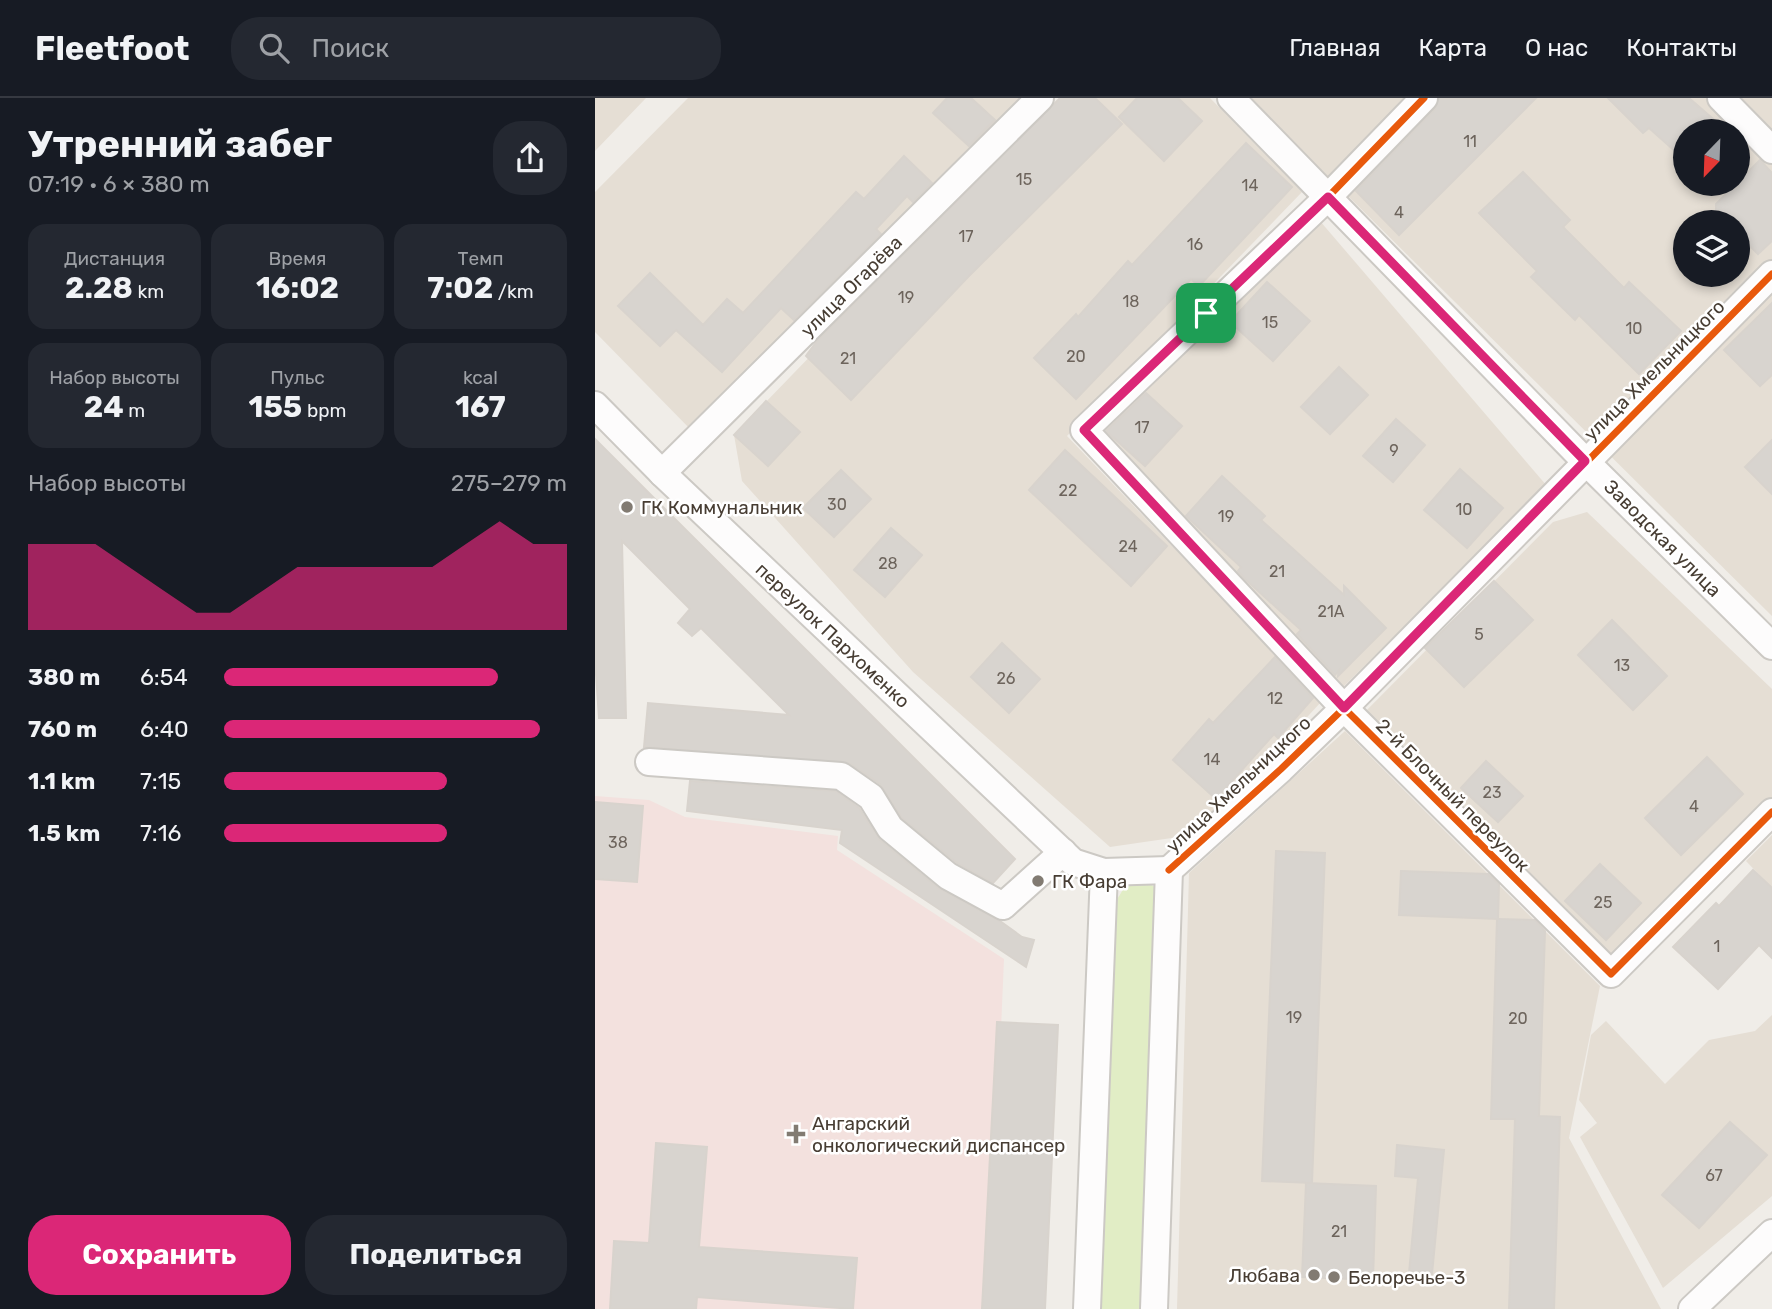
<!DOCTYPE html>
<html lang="ru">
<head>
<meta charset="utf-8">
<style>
  :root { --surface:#171b24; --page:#242831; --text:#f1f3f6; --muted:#9ea1a6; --line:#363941; --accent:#db2777 }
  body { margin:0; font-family:Rubik,sans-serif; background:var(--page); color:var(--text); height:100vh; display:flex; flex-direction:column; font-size:26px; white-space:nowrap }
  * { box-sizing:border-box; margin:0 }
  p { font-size:23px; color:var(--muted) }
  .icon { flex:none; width:38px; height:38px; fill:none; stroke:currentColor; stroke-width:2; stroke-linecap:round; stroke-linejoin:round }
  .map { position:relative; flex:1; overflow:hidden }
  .side { display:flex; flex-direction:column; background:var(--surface); width:595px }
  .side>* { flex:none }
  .needle { width:46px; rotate:203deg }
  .fabs { position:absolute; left:1078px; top:21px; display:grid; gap:14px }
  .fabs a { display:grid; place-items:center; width:77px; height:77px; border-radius:50%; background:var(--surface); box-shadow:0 4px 10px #0003; font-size:35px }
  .pin { position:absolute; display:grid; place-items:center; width:60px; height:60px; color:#fff; margin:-30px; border-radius:14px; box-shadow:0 4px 10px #0006 }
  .round { display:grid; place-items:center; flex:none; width:74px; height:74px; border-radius:28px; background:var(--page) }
  .summary { display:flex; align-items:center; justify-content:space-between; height:119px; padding:0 28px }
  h1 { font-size:38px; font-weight:700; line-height:52px }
  .metrics { display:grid; grid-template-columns:repeat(3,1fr); gap:10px; height:119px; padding:7px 28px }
  .metrics div { display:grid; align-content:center; border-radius:18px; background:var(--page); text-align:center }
  .metrics b { font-size:30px; font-weight:700 }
  .metrics small { font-size:19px; font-weight:400 }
  .metrics p { font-size:19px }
  .chart { height:196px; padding:14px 28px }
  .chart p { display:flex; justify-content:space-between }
  .chart svg { width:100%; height:126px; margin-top:7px; fill:var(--accent); opacity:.7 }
  .action { display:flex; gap:14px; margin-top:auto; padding:14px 28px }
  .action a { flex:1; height:80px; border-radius:28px; background:var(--accent); color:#fff; font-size:28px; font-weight:700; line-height:80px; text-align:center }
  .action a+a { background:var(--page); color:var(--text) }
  ul { padding:0 28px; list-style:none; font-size:23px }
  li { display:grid; grid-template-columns:112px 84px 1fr; align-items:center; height:52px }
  li i { height:18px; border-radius:9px; background:var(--accent) }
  header { display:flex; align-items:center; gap:42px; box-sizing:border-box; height:98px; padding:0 35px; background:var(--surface); border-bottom:2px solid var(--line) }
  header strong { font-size:33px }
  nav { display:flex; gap:38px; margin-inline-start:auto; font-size:24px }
  .search { width:490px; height:63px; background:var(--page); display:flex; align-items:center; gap:18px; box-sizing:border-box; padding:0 24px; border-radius:28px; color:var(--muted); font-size:26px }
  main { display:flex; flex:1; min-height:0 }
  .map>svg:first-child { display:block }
  .residential { fill:#e5ded4; fill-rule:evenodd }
  .medical { fill:#f3e1de }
  .green { fill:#e1edc5 }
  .building { fill:#d8d4cf; stroke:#d8d3cd; stroke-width:2 }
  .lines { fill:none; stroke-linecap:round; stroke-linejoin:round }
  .minor-casing { stroke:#ccc9c4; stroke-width:30 }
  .minor { stroke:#fdfcfc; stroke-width:26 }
  .cycleway-casing { stroke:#fff; stroke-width:11 }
  .cycleway { stroke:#e8590c; stroke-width:7 }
  .route-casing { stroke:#fff; stroke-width:14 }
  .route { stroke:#db2777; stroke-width:9 }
  .poi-dot { fill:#827b72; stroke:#fff; stroke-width:2.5 }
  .labels { text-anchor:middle; stroke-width:5; stroke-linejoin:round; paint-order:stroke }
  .number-label { font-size:16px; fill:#6d645c }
  .street-label { font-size:19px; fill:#473d33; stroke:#fff }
  .poi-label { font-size:19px; fill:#473d33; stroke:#fff; text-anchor:start }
</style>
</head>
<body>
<header>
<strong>Fleetfoot</strong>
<div class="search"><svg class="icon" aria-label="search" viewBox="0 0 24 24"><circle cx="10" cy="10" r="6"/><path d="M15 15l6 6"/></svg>Поиск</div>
<nav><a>Главная</a><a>Карта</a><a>О нас</a><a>Контакты</a></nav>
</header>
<main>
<section class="side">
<div class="summary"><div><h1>Утренний забег</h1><p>07:19 · 6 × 380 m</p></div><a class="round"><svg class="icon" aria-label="share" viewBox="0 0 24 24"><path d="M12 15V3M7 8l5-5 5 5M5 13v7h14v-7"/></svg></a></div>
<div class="metrics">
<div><p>Дистанция</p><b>2.28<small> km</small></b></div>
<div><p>Время</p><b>16:02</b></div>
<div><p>Темп</p><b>7:02<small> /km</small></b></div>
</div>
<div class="metrics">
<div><p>Набор высоты</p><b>24<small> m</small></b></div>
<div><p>Пульс</p><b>155<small> bpm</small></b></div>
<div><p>kcal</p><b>167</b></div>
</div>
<div class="chart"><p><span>Набор высоты</span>275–279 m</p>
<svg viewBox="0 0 160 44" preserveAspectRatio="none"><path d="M0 44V14L10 14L20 14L30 22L40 30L50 38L60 38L70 30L80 22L90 22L100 22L110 22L120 22L130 14L140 6L150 14L160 14V44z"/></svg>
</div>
<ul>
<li><b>380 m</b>6:54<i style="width:80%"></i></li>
<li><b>760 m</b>6:40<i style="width:92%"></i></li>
<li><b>1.1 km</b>7:15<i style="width:65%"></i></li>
<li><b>1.5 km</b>7:16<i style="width:65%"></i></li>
</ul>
<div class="action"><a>Сохранить</a><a>Поделиться</a></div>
</section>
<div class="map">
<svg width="1177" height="1211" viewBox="0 0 1177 1211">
  <rect width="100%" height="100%" fill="#f0ede8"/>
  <g class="residential">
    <polygon points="0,0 51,0 0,53"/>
    <polygon points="93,0 428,0 99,335 0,234 0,94"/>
    <polygon points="465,0 615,0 707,94 472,338 726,604 604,736 515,749 318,574 147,383 139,337"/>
    <path d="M 654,0 L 1177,0 L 1177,518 ZM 1090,33 L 1143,33 L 1143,86 L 1090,86 ZM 1090,124 L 1143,124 L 1143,177 L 1090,177 Z"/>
    <polygon points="725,123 952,388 746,591 502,332"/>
    <polygon points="992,414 1177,591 1177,699 1017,859 763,621 958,424"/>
    <polygon points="750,633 1005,888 974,1040 1066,1211 582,1211 594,775"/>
    <polygon points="1177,737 1177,790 1151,763"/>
    <polygon points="1177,917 1177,1098 1068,1190 985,1039 1002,1025 984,1002 996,937 1011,923 1070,986 1114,942 1160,933"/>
  </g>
  <polygon class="medical" points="0,698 54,702 90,719 243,738 242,752 409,861 394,1211 0,1211"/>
  <polygon class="green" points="537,777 562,790 546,1211 504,1211 518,808"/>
  <g class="building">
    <polygon points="352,0 376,0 400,22 374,48 338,15"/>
    <polygon points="465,0 500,0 527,26 373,179 256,302 211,258 222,243"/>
    <polygon points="542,0 583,0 607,23 569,63 524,19"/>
    <polygon points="844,0 941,0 804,137 761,93 840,11"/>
    <polygon points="1013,0 1094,0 1132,33 1090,33 1090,62 1054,30 1048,35"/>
    <polygon points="651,45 697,89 604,188 596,181 481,301 439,260 481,216 483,219 533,163 537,167"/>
    <polygon points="309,58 337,85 318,104 312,98 281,131 286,136 199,222 186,210 127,274 81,232 65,248 23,208 55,175 108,227 132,201 148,215 261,94 269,101"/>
    <polygon points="1165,62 1177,75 1177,143 1163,156 1143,136 1143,124 1131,124 1121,114 1121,106"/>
    <polygon points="928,74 975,122 968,129 1029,190 1034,184 1086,233 1044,276 984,217 980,222 936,179 942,173 884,115"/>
    <polygon points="672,184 715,223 678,263 635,224"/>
    <polygon points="1177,205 1177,277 1165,288 1129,252"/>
    <polygon points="744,269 773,297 735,336 706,309"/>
    <polygon points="551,295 587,328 550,368 511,333"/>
    <polygon points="171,303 205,334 173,368 139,337"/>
    <polygon points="801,321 830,347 798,384 768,358"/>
    <polygon points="0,341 420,761 398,785 362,765 307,720 285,686 254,665 49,649 53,605 194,617 106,530 97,538 83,525 95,511 27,443 31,620 4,620 0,562"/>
    <polygon points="1177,342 1177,396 1150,369"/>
    <polygon points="470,352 572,448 536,488 434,392"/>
    <polygon points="865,371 908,410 872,450 829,412"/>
    <polygon points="246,372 276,401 239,439 208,410"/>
    <polygon points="627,378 670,418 666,422 749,497 749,488 791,530 743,578 744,572 740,577 702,536 706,532 649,480 643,473 646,469 591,418"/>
    <polygon points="296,430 327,457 290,499 259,472"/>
    <polygon points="899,483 938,522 869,589 830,550"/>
    <polygon points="1017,522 1072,578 1038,612 983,557"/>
    <polygon points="407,545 445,581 414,615 376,579"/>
    <polygon points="680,559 718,600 683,640 679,636 621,701 578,662 614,621 618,625"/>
    <polygon points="1112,659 1148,696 1086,757 1050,720"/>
    <polygon points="891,663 928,698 903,724 866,690"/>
    <polygon points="95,683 241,693 264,710 285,742 343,790 405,823 427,839 439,842 431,869 245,745 247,732 92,713"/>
    <polygon points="0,704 48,708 42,784 0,781"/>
    <polygon points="681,753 730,755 717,1085 667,1083"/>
    <polygon points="1005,766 1046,805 1011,842 970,803"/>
    <polygon points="1158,772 1177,790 1177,860 1164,847 1123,891 1078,849 1121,805 1124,808"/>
    <polygon points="806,773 893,776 904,786 903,821 804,817"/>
    <polygon points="902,821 940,822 950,833 944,1018 965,1019 959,1211 914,1211 920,1021 896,1021"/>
    <polygon points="402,924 463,927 450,1211 387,1211"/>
    <polygon points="1135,1024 1172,1057 1104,1130 1067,1097"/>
    <polygon points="61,1045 112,1049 104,1149 262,1160 258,1211 102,1199 101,1211 15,1211 19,1143 54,1145"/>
    <polygon points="802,1047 849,1052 837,1176 814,1175 823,1080 800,1078"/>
    <polygon points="711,1085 781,1088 778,1182 707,1179"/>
  </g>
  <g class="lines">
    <defs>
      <g id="minor">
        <polyline points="636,0 990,363 1177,548"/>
        <polyline points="829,0 733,99 489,332 749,610 1016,876 1177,714"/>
        <polyline points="1126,0 1177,52"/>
        <polyline points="0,307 67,375 478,764 509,774 574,772"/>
        <polyline points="67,375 445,0"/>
        <polyline points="54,664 246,678 276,699 295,730 353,778 408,808 468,754"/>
        <polyline points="574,772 686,671 749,610 1177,176"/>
        <polyline points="492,1211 509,774"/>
        <polyline points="559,1211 574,772"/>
        <polyline points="1097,1211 1177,1135"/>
      </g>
    </defs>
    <use href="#minor" class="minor-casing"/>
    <use href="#minor" class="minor"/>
    <defs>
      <g id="cycleway">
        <polyline points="829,0 733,99 489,332 749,610 1016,876 1177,714"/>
        <polyline points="574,772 686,671 749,610 1177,176"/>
      </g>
    </defs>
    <use href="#cycleway" class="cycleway-casing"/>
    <use href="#cycleway" class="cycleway"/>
  </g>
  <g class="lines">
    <defs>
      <polygon id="route" points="733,99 990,363 749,610 489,332"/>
    </defs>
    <use href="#route" class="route-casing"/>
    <use href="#route" class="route"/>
  </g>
  <g class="poi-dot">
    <circle cx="32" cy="409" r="7"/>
    <circle cx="443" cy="783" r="7"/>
    <path d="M197.5 1025.5h7v7h7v7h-7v7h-7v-7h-7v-7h7z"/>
    <circle cx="719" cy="1177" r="7"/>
    <circle cx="739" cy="1179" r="7"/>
  </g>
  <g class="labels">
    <g class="number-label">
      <text x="875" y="49">11</text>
      <text x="429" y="87">15</text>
      <text x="655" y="93">14</text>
      <text x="804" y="120">4</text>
      <text x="371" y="144">17</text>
      <text x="600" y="152">16</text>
      <text x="311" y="205">19</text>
      <text x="536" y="209">18</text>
      <text x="675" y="230">15</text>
      <text x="1039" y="236">10</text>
      <text x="481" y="264">20</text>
      <text x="253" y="266">21</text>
      <text x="547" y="335">17</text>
      <text x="799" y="358">9</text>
      <text x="473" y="398">22</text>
      <text x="242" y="412">30</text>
      <text x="869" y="417">10</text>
      <text x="631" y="424">19</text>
      <text x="533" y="454">24</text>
      <text x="293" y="471">28</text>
      <text x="682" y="479">21</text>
      <text x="736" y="519">21А</text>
      <text x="884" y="542">5</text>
      <text x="1027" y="573">13</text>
      <text x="411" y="586">26</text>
      <text x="680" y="606">12</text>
      <text x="617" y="667">14</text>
      <text x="897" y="700">23</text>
      <text x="1099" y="714">4</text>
      <text x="23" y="750">38</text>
      <text x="1008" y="810">25</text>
      <text x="1122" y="854">1</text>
      <text x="699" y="925">19</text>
      <text x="923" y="926">20</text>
      <text x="1119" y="1083">67</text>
      <text x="744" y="1139">21</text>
    </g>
    <g class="street-label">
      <text transform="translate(256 188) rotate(-45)" y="7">улица Огарёва</text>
      <text transform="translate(1059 272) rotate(-45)" y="7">улица Хмельницкого</text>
      <text transform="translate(1068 440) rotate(45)" y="7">Заводская улица</text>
      <text transform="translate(238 537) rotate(43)" y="7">переулок Пархоменко</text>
      <text transform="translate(643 686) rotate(-43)" y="7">улица Хмельницкого</text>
      <text transform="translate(858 697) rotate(45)" y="7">2-й Блочный переулок</text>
    </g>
    <g class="poi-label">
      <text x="46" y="416">ГК Коммунальник</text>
      <text x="457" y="790">ГК Фара</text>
      <text x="217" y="1032">Ангарский<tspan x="217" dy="22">онкологический диспансер</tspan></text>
      <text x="705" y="1184" text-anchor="end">Любава</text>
      <text x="753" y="1186">Белоречье-3</text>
    </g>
  </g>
</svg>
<div class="fabs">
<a><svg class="needle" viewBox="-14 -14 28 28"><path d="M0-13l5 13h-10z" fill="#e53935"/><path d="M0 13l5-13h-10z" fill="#9ea1a6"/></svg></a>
<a><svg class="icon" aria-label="layers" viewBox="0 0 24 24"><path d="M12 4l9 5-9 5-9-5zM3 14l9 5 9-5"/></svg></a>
</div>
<div class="pin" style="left:611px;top:215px;background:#1e9e55"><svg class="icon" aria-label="arrive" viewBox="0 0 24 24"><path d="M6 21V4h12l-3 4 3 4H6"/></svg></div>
</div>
</main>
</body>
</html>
